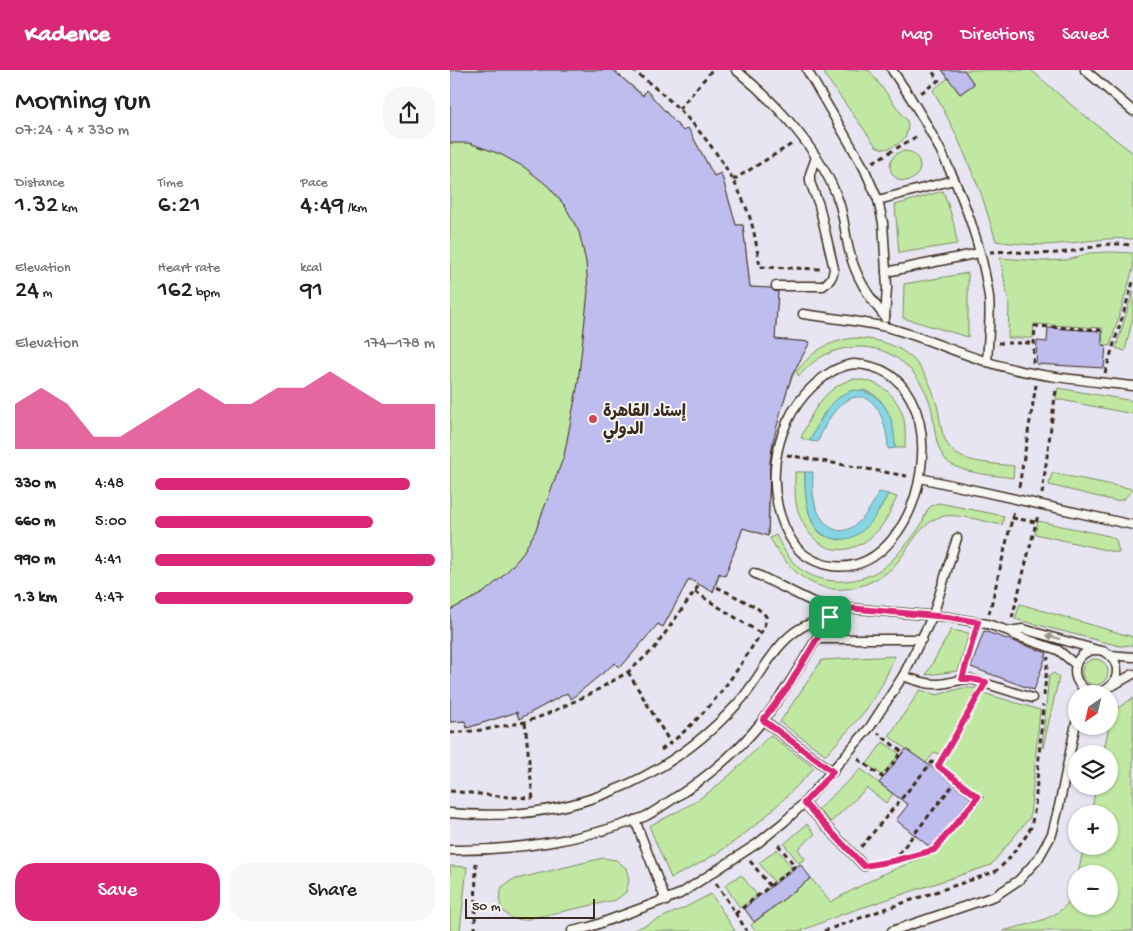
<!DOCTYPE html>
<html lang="en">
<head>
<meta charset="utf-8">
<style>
  :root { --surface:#fff; --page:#f6f6f6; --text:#202124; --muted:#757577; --accent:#db2777 }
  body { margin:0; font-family:"Gochi Hand","Playpen Sans Arabic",sans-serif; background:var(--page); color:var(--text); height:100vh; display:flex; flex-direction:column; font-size:19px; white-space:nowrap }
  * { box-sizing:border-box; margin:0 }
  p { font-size:16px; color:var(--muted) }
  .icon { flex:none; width:28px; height:28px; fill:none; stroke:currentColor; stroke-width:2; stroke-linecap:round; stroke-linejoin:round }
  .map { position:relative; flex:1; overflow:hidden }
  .sheet { display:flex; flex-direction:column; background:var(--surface); width:450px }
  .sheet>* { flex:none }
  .needle { width:32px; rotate:214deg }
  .buttons { position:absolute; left:618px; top:615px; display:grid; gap:10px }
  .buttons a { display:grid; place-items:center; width:50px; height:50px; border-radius:50%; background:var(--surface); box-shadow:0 1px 4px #0004; font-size:25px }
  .scale { position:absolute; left:15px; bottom:12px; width:130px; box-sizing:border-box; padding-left:5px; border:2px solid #3b2a1e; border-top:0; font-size:14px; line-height:18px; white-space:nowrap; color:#3b2a1e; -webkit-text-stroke:4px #f6f6f2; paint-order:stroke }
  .pin { position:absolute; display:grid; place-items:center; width:42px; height:42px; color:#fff; margin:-21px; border-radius:10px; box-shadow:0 2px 8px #0006 }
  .round { display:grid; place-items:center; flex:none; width:52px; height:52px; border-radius:20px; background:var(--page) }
  .summary { display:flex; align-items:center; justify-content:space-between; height:85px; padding:0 15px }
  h1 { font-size:28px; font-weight:600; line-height:38px }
  .metrics { display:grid; grid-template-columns:repeat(3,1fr); gap:8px; height:85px; padding:5px 15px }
  .metrics div { display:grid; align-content:center }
  .metrics b { font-size:25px; font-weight:600 }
  .metrics small { font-size:14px; font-weight:400 }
  .metrics p { font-size:14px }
  .chart { height:140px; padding:10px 15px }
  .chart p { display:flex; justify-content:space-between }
  .chart svg { width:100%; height:90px; margin-top:5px; fill:var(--accent); opacity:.7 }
  .button { display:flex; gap:10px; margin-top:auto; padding:10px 15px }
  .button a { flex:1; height:58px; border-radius:20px; background:var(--accent); color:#fff; font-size:20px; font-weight:600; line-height:58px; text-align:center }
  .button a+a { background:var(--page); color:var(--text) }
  ul { padding:0 15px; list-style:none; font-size:16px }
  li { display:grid; grid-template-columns:80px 60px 1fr; align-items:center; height:38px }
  li i { height:12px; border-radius:6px; background:var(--accent) }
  header { display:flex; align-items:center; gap:30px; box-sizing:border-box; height:70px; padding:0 25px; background:var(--accent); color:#fff }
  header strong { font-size:24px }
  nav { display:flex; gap:28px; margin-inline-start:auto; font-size:18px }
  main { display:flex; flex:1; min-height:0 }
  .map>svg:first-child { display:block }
  .green { fill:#c0e8a3; stroke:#7e8960 }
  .water { fill:#86d5e4; stroke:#689195 }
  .building { fill:#bfbcee; stroke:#3b2a1e }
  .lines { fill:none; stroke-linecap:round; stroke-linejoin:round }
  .service-casing { stroke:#3b2a1e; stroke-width:11 }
  .path { stroke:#3b2a1e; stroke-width:3; stroke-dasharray:5 4; stroke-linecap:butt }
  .service { stroke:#f6f6f2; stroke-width:8 }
  .oneway { fill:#989088 }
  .route-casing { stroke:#fff; stroke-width:10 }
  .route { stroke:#db2777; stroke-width:6 }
  .poi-dot { fill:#d1495b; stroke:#f6f6f2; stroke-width:2 }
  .labels { text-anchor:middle; stroke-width:4; stroke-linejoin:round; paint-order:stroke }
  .poi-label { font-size:16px; font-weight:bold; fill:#3b2a1e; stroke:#f6f6f2; text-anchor:start }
</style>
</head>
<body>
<header>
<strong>Kadence</strong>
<nav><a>Map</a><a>Directions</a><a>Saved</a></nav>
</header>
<main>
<section class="sheet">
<div class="summary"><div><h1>Morning run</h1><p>07:24 · 4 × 330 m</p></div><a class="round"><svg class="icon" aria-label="share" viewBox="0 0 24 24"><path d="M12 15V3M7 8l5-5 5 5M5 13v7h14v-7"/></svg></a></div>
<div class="metrics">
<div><p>Distance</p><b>1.32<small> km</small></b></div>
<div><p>Time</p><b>6:21</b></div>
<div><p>Pace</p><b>4:49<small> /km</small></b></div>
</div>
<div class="metrics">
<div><p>Elevation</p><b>24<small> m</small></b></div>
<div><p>Heart rate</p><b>162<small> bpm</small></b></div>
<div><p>kcal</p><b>91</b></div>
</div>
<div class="chart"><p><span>Elevation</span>174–178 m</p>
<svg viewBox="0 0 160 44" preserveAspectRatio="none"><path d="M0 44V22L10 14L20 22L30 38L40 38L50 30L60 22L70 14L80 22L90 22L100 14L110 14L120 6L130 14L140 22L150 22L160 22V44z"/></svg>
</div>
<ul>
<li><b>330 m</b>4:48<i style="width:91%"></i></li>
<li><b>660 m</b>5:00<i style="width:78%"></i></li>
<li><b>990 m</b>4:41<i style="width:100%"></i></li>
<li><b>1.3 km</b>4:47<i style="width:92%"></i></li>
</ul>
<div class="button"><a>Save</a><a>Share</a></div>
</section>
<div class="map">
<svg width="683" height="861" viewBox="0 0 683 861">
  <rect width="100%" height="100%" fill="#e6e5f1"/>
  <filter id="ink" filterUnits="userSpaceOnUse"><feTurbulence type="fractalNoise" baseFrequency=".02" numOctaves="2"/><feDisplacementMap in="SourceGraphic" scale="10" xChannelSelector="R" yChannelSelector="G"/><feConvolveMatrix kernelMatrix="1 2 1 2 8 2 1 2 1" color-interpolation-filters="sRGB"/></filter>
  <g filter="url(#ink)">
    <g class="green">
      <path d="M 0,0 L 163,0 L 193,25 L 196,20 L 233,61 L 238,58 L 264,106 L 271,103 L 286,155 L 293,155 L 300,217 L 328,219 L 325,269 L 360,272 C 343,303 327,337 323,373 C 319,403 320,435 318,466 L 293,458 L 275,506 L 270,504 L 263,522 L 239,509 L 213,557 L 207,554 L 170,598 L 164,593 L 121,629 L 117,623 L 69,649 L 66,642 L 17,658 L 15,651 L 0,652 Z"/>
      <path d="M 374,0 L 419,0 L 457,51 L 458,56 L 456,66 C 448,75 437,83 426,76 L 376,7 Z"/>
      <path d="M 514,0 L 581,0 L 620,34 L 683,83 L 683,169 C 658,167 634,172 609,174 C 588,176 567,174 546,171 L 531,123 L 506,64 L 483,20 L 498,8 L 510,24 L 524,14 Z"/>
      <circle cx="455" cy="96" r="15"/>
      <path d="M 493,121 C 500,139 505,155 507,174 L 449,183 L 445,135 Z"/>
      <polygon points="660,182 683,183 683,199 660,276 652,275 652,258 584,254 583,268 558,268 559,233 550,188 592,191 617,190 639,183"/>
      <polygon points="518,203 518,267 453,248 454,214"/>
      <polygon points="683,221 683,247 675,281 666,278"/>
      <path d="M 403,268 C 455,269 479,295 489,344 C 491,358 493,373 505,383 C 518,393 547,394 564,396 L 563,408 C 545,405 511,404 497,391 C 485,379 485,358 482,341 C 475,308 448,278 412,277 C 386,277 366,286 349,306 L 346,302 C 364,280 375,273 403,268 Z"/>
      <path d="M 402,309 C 428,309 448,324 454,350 C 456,359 455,369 455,378 L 445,378 C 445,367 438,341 431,331 C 427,325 421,323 414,320 L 374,343 L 360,371 L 351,368 C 362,342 373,319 402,309 Z"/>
      <polygon points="608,318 683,331 683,344 606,329"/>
      <path d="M 345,402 L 355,402 C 355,420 356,455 373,465 C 378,467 384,468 389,470 L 429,441 L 438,424 L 447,427 C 442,438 437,449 430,458 C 401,491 365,486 349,444 C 344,430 345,416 345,402 Z"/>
      <polygon points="602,403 683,419 674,429 666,431 599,415"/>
      <path d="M 489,433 L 554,446 L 552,455 C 535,452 500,440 485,449 C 466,459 457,483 442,498 C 435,505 425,510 416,514 C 372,531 340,505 320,468 L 326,465 C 332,477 339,490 350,499 C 380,520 424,513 447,485 C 455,476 465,465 471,455 C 474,449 475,443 479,438 C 482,435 485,434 489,433 Z"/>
      <polygon points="588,451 659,466 666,470 669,483 585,464"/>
      <polygon points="570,534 683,567 683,575 670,576 662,574 565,549"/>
      <polygon points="501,560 519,563 508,601 476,605"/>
      <polygon points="445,586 433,613 417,639 376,685 330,652 372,590"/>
      <circle cx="645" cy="602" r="13"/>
      <polygon points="604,603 609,607 593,678 592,677 599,606"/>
      <polygon points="512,618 528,618 490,685 485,682 475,694 439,666 470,620 487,625"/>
      <polygon points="533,623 590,640 580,747 541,795 390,845 351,861 305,861 301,855 361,808 380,832 431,805 483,783 492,775 534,727 493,695"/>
      <path d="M 683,628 L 683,861 L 553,861 C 583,852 619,850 626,814 L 626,836 L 659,836 L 659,804 L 628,804 L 634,776 L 659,776 L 659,744 L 641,744 L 646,716 L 659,716 L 659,684 L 653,684 L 662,642 Z"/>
      <path d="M 320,665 L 364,698 C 335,729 305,759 269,782 C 254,792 237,800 221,808 L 199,756 C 221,745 244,734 263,719 C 284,703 302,683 320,665 Z"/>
      <polygon points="433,672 450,684 432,705 417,694"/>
      <polygon points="411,699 443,724 436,733 417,718 381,752 368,739"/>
      <polygon points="357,754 365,764 348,779 355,789 349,793 334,774"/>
      <polygon points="327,779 342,798 324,812 309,793"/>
      <polygon points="153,788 166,790 176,798 179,810 176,822 166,830 73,850 61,848 52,840 49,829 52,817 62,810"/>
      <polygon points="0,796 17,797 10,860 0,861"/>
      <polygon points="291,805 307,825 290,838 275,815"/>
      <polygon points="261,824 285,861 182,861 236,837"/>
    </g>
    <g class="water">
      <path d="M 403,320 C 436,321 445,350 445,378 L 438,379 C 438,358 426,313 396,331 C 382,340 373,358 368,372 L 360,371 C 370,350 380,328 403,320 Z"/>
      <path d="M 355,402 L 363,402 C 363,411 362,420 364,429 C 367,447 383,471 404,456 C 416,447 422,435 429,422 L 438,424 C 428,444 412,473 386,469 C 378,468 371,464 366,458 C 355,441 355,421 355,402 Z"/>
    </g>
    <g class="building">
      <polygon points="0,0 163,0 193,26 196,20 233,61 238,58 264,106 271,103 286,155 293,155 300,217 321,218 324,221 328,222 325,269 360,272 342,305 330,344 323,372 320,392 318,466 293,458 275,506 269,503 263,522 239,509 213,557 208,554 170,598 165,593 121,629 117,623 69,649 67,642 17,658 15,651 0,652 0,540 33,523 52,507 71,486 85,462 114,386 128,313 138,221 136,192 129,162 115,136 98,116 74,97 50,84 19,73 0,73"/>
      <polygon points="492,0 514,0 524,14 510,24"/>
      <polygon points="598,258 652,261 652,275 656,275 654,298 586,294 587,271 597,272"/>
      <polygon points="534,561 597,583 584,620 521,597"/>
      <polygon points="456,679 486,700 521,728 481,778 446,750 458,735 429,713"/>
      <polygon points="350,794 361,808 304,852 294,838"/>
    </g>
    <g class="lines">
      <defs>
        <g id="service">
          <path d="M 286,0 C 326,32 372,83 389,132 C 394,147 395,164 399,180 C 405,206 419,227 435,247"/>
          <polyline points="357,0 414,98 428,130 433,153 437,217 435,248"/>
          <path d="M 442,0 C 488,65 528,148 539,227 C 541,247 538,272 537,292"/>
          <polyline points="635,0 683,41"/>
          <polyline points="428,130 504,110"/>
          <polyline points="436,202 529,183"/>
          <path d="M 326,216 L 373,216 C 380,211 383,207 384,199 L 369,135 L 360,112 L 360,104 L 366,87"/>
          <path d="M 353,244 C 381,248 409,251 436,257 C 478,268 517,288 559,298 C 599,308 642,311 683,316"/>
          <path d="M 404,294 C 515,298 478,508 382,496 C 368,494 352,486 344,474 C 312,427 321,356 362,317 C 375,305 387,296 404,294 Z"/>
          <polyline points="470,408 683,455"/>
          <polyline points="304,503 363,532 386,537 498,547 537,554 559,561 567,566 608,580 625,594"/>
          <polyline points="559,561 573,559 644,579"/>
          <polyline points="367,569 472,569"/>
          <circle cx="646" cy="601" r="21"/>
          <polyline points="660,585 683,587"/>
          <path d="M 453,606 C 465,610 477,615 489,614 C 500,613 510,609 521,609 L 582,628"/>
          <polyline points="662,616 683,604"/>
          <polyline points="313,650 383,702"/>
          <polyline points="354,733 414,796"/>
          <path d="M 0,743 C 111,754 214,715 289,632 C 310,609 322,576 349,559 C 358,553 369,550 380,547"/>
          <polyline points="185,750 216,831"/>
          <path d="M 0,780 C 63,781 135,770 194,747 C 203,743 212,736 220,731 C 255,709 288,682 314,649 C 342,614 362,574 386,537"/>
          <polyline points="122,861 140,857 230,824 308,773 334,752 354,733 420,657 453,606 483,545 507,468"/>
          <polyline points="442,861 545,826 569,810 588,789 602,764 609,736 626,653"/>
        </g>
      </defs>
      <use href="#service" class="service-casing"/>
      <g class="path">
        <path d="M 182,0 C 232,35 278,87 299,145 C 305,162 307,180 310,197 L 372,199"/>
        <polyline points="471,23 489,10 481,0"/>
        <polyline points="229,39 262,0"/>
        <polyline points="423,92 469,65"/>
        <polyline points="283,110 342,74"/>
        <path d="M 540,182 C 562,180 584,185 606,183 C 633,182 656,169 683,176"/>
        <polyline points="548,273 584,273"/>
        <polyline points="583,293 585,256 651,260"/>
        <polyline points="655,303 683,212"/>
        <polyline points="337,385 457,406"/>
        <polyline points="569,417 586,315"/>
        <polyline points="592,424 606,319"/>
        <polyline points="562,448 586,452"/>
        <polyline points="245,522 310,563"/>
        <polyline points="539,544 564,441"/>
        <polyline points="562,548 588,445"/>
        <polyline points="515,599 525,564"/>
        <polyline points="178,602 221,674"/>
        <polyline points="594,626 598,587"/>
        <polyline points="75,652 83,730"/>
        <polyline points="0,663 33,660 75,652 95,645 142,623 178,602 204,579 249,515"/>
        <path d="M 211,680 C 249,653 278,616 302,577 C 308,568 316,557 316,546 L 306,537 L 265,516"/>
        <polyline points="408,689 432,707 452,682 428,663"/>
        <polyline points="488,696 530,623"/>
        <polyline points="0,721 59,727 83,728"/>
        <polyline points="411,777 482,692 528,727 483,780 443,791 424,794"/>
        <polyline points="300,791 320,816"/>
        <polyline points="443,791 506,711"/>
        <polyline points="266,813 297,861"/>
        <polyline points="285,844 345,796 326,772"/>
        <polyline points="25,861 26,792"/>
        <polyline points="374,861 435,839 533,806 546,801 557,791 576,766 581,757 585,737 593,635"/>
      </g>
      <use href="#service" class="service"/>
    </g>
    <defs><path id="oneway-solid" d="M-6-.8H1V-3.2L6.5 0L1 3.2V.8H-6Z" transform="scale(1.25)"/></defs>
    <use class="oneway" href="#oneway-solid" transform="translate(603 567) rotate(-164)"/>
  </g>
  <g class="lines" filter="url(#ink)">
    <defs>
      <polygon id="route" points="386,537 498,547 528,552 512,609 521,609 536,612 488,696 528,727 484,780 443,791 414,796 354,733 383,702 313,650 338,617"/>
    </defs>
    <use href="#route" class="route-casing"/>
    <use href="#route" class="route"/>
  </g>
  <circle class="poi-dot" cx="143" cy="349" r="5"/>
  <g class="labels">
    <g class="poi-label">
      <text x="153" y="346">إستاد القاهرة<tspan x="153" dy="18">الدولي</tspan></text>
    </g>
  </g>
</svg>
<div class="buttons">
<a><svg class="needle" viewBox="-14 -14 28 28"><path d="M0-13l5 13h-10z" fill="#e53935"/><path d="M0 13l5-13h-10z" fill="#757577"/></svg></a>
<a><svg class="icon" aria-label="layers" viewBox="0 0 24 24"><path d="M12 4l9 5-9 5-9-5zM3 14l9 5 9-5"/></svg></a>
<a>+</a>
<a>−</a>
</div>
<div class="scale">50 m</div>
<div class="pin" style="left:380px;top:547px;background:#1e9e55"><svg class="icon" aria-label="arrive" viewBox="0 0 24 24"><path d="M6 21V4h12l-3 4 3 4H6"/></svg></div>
</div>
</main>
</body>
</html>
